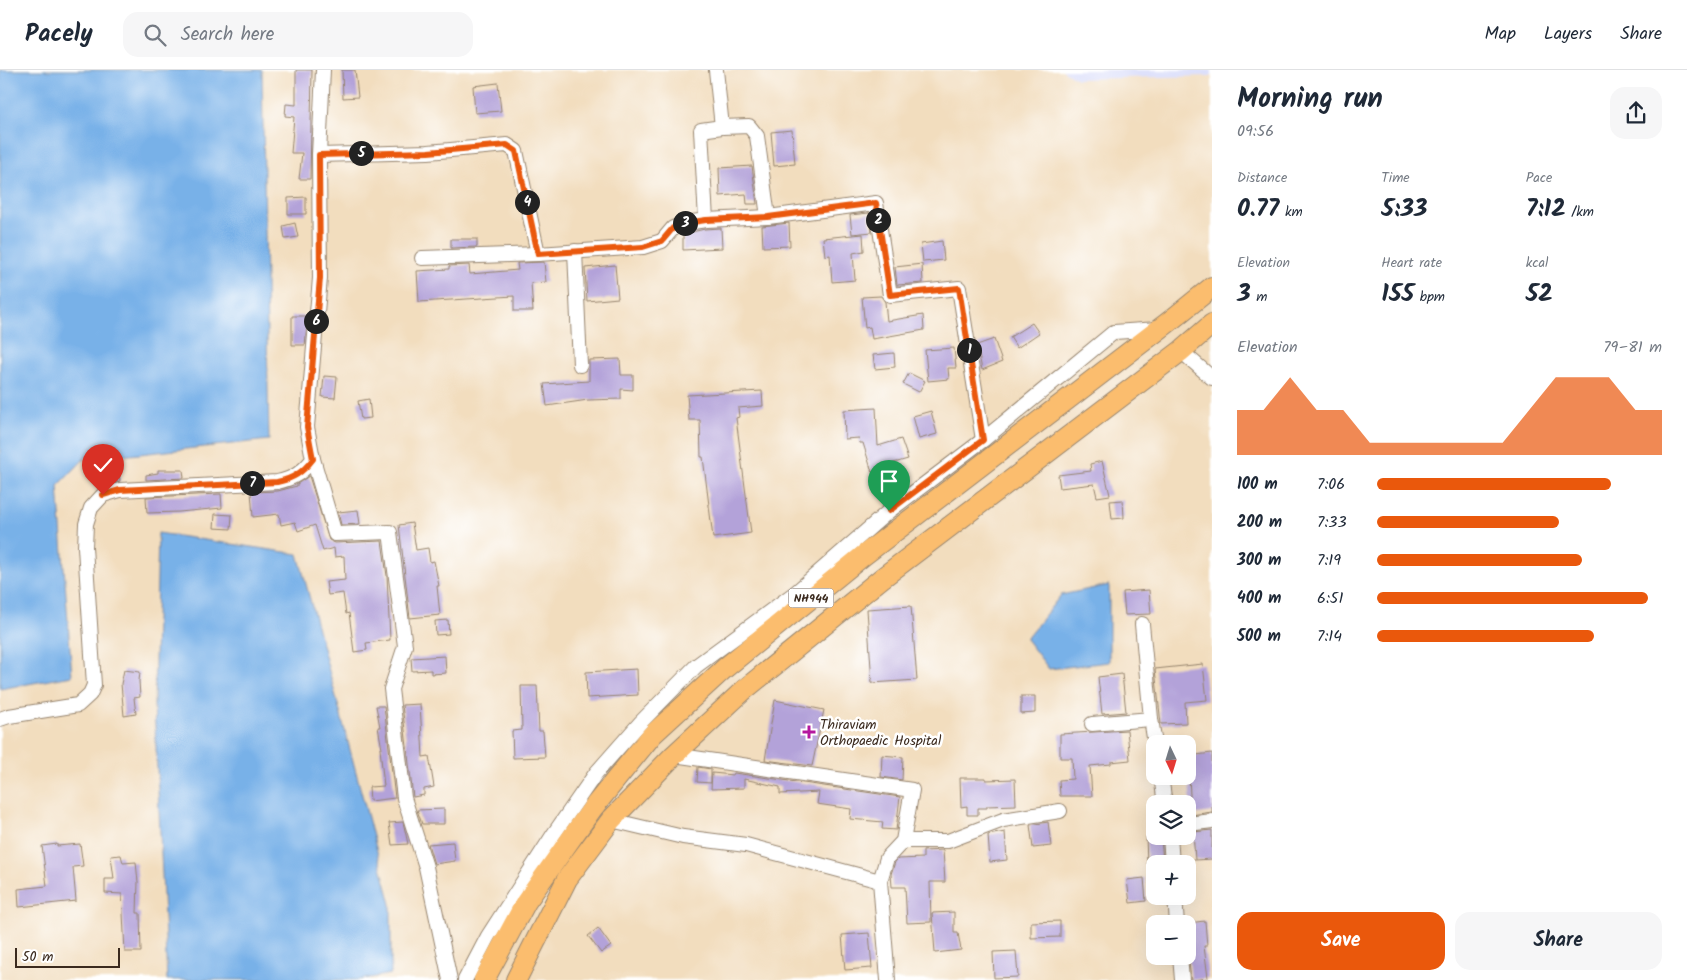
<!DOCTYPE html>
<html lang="en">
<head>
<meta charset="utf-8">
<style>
  :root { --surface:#fff; --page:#f6f6f7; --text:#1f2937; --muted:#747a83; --line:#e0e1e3; --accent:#ea580c }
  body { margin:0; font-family:Kalam,sans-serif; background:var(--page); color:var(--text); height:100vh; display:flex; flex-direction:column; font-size:19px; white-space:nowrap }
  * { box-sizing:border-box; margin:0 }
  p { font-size:16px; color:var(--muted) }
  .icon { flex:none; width:28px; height:28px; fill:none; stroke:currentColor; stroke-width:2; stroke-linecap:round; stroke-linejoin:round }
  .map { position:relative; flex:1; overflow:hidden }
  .drawer { display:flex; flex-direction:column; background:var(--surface); width:475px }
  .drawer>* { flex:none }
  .needle { width:32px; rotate:176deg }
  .fabs { position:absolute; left:1146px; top:665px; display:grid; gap:10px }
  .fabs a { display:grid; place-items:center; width:50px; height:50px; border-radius:10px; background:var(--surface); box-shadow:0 5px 20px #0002; font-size:25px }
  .scale { position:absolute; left:15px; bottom:12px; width:105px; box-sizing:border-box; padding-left:5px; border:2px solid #3b2a1e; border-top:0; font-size:14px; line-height:18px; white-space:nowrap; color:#3b2a1e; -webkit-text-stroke:4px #fff; paint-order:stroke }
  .pin { position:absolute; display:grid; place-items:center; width:42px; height:42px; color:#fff; margin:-51px -21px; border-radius:50% 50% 50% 0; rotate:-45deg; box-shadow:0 0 5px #0007 }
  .pin .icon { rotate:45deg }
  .km { position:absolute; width:25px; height:25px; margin:-12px; border-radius:50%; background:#222; color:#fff; font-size:14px; line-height:25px; text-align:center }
  .round { display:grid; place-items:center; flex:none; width:52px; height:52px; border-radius:15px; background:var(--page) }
  .headline { display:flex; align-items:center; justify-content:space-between; height:85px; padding:0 25px }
  h1 { font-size:28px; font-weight:800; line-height:38px }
  .metrics { display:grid; grid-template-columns:repeat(3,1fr); gap:8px; height:85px; padding:5px 25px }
  .metrics div { display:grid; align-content:center }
  .metrics b { font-size:25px; font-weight:800 }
  .metrics small { font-size:14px; font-weight:400 }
  .metrics p { font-size:14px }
  .chart { height:140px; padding:10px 25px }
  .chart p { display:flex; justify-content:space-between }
  .chart svg { width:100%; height:90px; margin-top:5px; fill:var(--accent); opacity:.7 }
  .cta { display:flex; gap:10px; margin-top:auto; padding:10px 25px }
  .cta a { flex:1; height:58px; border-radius:15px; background:var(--accent); color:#fff; font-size:20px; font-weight:800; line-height:58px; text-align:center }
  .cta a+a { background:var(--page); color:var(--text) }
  ul { padding:0 25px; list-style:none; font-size:16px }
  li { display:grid; grid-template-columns:80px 60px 1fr; align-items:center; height:38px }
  li i { height:12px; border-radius:6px; background:var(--accent) }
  header { display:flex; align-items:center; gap:30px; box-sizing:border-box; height:70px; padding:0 25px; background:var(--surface); border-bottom:1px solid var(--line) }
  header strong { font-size:24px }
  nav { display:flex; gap:28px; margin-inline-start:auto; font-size:18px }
  .search { width:350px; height:45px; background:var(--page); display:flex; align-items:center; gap:12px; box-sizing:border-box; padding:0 18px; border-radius:15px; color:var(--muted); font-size:19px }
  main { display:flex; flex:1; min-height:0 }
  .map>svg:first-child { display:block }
  .built { fill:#d4d8f9 }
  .water { fill:#78b1e8; stroke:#5a6e83 }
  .building { fill:#b3a2d9 }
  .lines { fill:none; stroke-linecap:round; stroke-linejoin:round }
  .minor-casing { stroke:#96846e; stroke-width:16 }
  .highway-casing { stroke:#96846e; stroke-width:22 }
  .minor { stroke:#fff; stroke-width:14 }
  .highway { stroke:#fbbd6e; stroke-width:20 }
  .route-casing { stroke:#fff; stroke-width:10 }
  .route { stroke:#ea580c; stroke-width:6 }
  .poi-dot { fill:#b5179e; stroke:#fff; stroke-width:2 }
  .labels { text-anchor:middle; stroke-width:5; stroke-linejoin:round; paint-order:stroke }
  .shield { fill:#fff; stroke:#766a62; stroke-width:1 }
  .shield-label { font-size:12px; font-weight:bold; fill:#3b2a1e }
  .poi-label { font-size:14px; fill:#3b2a1e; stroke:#fff; text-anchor:start }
</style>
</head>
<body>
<header>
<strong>Pacely</strong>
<div class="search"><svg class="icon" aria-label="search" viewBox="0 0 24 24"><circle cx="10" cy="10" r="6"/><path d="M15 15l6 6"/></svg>Search here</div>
<nav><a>Map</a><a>Layers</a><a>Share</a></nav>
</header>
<main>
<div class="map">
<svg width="1212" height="910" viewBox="0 0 1212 910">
  <rect width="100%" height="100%" fill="#fff"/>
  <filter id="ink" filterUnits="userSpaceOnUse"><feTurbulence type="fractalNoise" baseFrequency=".02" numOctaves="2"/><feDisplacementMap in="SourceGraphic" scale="10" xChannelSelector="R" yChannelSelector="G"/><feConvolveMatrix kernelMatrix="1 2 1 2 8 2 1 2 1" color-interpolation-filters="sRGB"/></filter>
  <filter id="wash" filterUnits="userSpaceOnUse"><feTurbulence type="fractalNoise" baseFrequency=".0096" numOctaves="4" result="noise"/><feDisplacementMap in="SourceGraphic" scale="20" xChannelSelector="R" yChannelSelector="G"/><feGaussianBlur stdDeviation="1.12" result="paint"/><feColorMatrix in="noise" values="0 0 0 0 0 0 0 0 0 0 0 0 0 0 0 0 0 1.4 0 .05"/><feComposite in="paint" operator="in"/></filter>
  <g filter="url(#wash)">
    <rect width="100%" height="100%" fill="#f2ddbe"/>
    <polygon class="built" points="1062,0 1212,0 1212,6 1077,9"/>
    <g class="water">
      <polygon points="0,0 262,0 269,370 130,385 85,388 58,416 72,606 0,619"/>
      <polygon points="158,463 298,484 391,834 391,904 359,910 167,910 154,635"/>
      <polygon points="1109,515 1109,592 1049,599 1026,569 1061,525"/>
    </g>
    <g id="blocks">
      <g class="building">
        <polygon points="296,0 312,0 310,109 299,109 302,83 291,83 294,47 285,46 286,34 296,35"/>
        <polygon points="342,0 355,0 358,27 343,28"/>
        <polygon points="498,13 501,41 475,43 473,16"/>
        <polygon points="792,60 795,94 774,96 771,62"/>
        <polygon points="752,96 757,134 747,134 746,124 720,126 719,98"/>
        <polygon points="306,127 306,144 288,144 288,128"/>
        <polygon points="869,143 872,162 852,164 850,145"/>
        <polygon points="295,153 298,167 285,169 283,156"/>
        <polygon points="789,153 790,176 763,177 762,156"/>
        <polygon points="721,158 722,178 683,180 683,164 705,159"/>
        <polygon points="863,164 864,181 853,183 855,210 832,212 830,185 825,186 823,168"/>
        <polygon points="451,169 477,169 477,177 451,178"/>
        <polygon points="942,171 944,190 923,192 921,174"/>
        <polygon points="544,192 546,212 531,213 533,241 514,241 514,226 419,232 417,201 449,199 449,196 469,195 470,204 518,200 517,193"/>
        <polygon points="922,194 923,213 897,215 895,197"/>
        <polygon points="615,195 618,228 587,231 585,198"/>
        <polygon points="881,226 885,232 887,251 923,245 924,260 872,269 870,257 865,258 862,227"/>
        <polygon points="292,246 308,246 305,275 292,275"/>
        <polygon points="1032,253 1039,263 1017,278 1010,267"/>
        <polygon points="994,269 1002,292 982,300 977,275"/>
        <polygon points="954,278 956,298 948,298 949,309 928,311 925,280"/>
        <polygon points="894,283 895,297 875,299 873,285"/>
        <polygon points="620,289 621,305 633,305 633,320 621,319 621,329 588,330 547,336 544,314 589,311 589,290"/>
        <polygon points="909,303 925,311 919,322 903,314"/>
        <polygon points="324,306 337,307 335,328 322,327"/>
        <polygon points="762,321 763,336 738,338 739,347 736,348 751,463 713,468 703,387 701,387 700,350 689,350 687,325"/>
        <polygon points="369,329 371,348 361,349 358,331"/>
        <polygon points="876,338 878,376 901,369 908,389 887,395 888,398 872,402 863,373 860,373 859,368 845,369 844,340"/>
        <polygon points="931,341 937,364 919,369 913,346"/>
        <polygon points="117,388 120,411 106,415 103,390"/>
        <polygon points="1102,391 1110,425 1097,427 1094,414 1060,418 1058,405 1091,401 1090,394"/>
        <polygon points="158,400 183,400 184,408 146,410 146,405 158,403"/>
        <polygon points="309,406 329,470 335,473 382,471 387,506 390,570 366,573 367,580 354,582 349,543 346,544 343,523 328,525 326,512 345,510 344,486 335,487 334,478 323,481 315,455 298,461 295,452 281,455 279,444 253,447 251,422 278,421 297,416 297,414"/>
        <polygon points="221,424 222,438 179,442 147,443 146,427"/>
        <polygon points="1123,430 1124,448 1112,449 1110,431"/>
        <polygon points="358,440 360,454 341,455 338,442"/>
        <polygon points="215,444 232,445 231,459 214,458"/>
        <polygon points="412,453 416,480 428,478 430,492 434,491 439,516 437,516 440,545 410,548 399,455"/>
        <polygon points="1149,520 1151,544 1125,545 1123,522"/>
        <polygon points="911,536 917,610 872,613 867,539"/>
        <polygon points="448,550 449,564 436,565 435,551"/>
        <polygon points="445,586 446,603 431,604 431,600 412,601 411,588"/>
        <polygon points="1203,594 1207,630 1185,632 1186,653 1161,654 1155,599"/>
        <polygon points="637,599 638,625 587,628 586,602"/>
        <polygon points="124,600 140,602 139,611 140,627 134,628 136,644 124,646 121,614"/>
        <polygon points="1122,604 1126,642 1102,644 1098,607"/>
        <polygon points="521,616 537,616 539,661 543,661 545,687 513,688 512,661 522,660"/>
        <polygon points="1021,626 1035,626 1035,643 1021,644"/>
        <polygon points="775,630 824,640 812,696 765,690"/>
        <polygon points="420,634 423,687 429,686 434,717 424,719 424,725 413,727 402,635"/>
        <polygon points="376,636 384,636 395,728 370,731 369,717 384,716 380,679 382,679 378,657 380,657"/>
        <polygon points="1127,660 1130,690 1111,692 1111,694 1090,696 1092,726 1060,726 1059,710 1073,709 1072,688 1060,688 1060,664"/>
        <polygon points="1212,683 1212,742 1191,745 1188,686"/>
        <polygon points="882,685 903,687 902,710 881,707"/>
        <polygon points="698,697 711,699 711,713 697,712"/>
        <polygon points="712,703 733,705 734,703 900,727 896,760 882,759 883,752 850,749 851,739 817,734 819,722 780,724 780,717 744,709 744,718 711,719"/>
        <polygon points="960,708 986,708 986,710 1015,709 1016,735 987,736 987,738 978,738 978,745 967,745 967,736 961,737"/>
        <polygon points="444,739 444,754 422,754 417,740"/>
        <polygon points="403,752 408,774 392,775 389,753"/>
        <polygon points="1048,752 1051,776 1033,778 1030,755"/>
        <polygon points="1212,760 1212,789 1195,790 1193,762"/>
        <polygon points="1005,762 1007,790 990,792 988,765"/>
        <polygon points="1146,766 1161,766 1163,794 1147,794"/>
        <polygon points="453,772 455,791 434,794 428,774"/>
        <polygon points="57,774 57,776 80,774 83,796 73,797 76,831 19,837 18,819 47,816 42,776"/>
        <polygon points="943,780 945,812 930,812 931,852 907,853 905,817 892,817 891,804 895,792 898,789 923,788 923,781"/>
        <polygon points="121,785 123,793 136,792 138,812 137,843 140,843 141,882 125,882 122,824 105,823 105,809 114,809 111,786"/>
        <polygon points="1144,808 1146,831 1130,833 1127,810"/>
        <polygon points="954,842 954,863 958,863 961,880 935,883 932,843"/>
        <polygon points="1060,851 1060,867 1031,868 1031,852"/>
        <polygon points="1205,851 1207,876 1204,876 1208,908 1191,910 1188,882 1188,853"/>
        <polygon points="598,858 611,876 601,883 588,866"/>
        <polygon points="869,863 872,898 845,900 842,865"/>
        <polygon points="1016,881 1018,907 994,908 993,882"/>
      </g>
    </g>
  </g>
  <g filter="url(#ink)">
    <use href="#blocks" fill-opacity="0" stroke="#96846e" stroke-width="1"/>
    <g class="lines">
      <defs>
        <g id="minor">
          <polyline points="722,57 749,56 757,66 768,147"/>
          <polyline points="319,85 428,82 507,75 516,81 538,184"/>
          <polyline points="706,150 701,60 722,57 716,0"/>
          <polyline points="575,181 580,295"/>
          <polyline points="422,188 538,184 643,177 662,171 673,158 686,153 706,150 768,147 876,133 890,225 959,218 983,370"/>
          <polyline points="1181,281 1212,308"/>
          <polyline points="313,389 335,464 390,462 405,576 391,619 404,728 426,797 450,910"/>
          <polyline points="1142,554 1151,649 1155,674"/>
          <path d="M 0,649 L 9,646 L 78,635 L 90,624 L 94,615 L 85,477 L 86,454 L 91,438 L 103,425 L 120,420 L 277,412 C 293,409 303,402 313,389 L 307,357 L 320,208 L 319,85 L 323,0"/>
          <polyline points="1092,654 1151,649"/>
          <polyline points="674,685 912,720 903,771 887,788 880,811 888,910"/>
          <polyline points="1161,706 1165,734"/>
          <polyline points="611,750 683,767 746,775 880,811"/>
          <polyline points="1188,754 1212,751"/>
          <polyline points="1170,766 1172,794"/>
          <polyline points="903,771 948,771 1003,750 1060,741"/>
          <polyline points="1175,826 1177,854"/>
          <polyline points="1180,886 1182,910"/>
          <polyline points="465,910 488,866 553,765 596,703 641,652 696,596 795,523 889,441 983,370 1114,262 1158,259"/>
        </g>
        <g id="highway">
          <polyline points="484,910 526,832 592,739 652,665 725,598 864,485 1170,251 1212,217"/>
          <polyline points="516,910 567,809 611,750 674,685 744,620 882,508 1181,281 1212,254"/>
        </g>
      </defs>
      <use href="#minor" class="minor-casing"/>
      <use href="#highway" class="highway-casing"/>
      <use href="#minor" class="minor"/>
      <use href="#highway" class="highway"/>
    </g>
  </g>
  <g class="lines" filter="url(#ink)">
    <defs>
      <path id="route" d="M 103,425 L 120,420 L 277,412 C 293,409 303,402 313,389 L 307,357 L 320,208 L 319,85 L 428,82 L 507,75 L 516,81 L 538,184 L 643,177 L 662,171 L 673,158 L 686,153 L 706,150 L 768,147 L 876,133 L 890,225 L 959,218 L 983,370 L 889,441"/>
    </defs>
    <use href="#route" class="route-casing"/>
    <use href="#route" class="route"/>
  </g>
  <path class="poi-dot" d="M806.5 654.5h5v5h5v5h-5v5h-5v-5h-5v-5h5z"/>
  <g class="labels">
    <rect class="shield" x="788.5" y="518.5" width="45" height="19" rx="4"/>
    <g class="shield-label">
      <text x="811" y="532">NH944</text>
    </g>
    <g class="poi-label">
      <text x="820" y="659">Thiraviam<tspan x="820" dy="16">Orthopaedic Hospital</tspan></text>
    </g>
  </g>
</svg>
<div class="fabs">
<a><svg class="needle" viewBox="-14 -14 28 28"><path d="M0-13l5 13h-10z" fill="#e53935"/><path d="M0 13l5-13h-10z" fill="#747a83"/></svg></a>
<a><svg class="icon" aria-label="layers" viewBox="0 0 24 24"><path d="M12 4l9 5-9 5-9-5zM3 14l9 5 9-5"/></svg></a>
<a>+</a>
<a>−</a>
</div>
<div class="scale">50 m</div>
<div class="pin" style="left:889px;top:441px;background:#1e9e55"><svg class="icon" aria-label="arrive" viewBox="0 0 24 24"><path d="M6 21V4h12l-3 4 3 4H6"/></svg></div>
<div class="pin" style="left:103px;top:425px;background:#d93025"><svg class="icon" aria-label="check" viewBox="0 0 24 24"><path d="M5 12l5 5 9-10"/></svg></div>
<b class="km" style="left:969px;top:280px">1</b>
<b class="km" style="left:878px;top:150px">2</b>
<b class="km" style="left:685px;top:153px">3</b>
<b class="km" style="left:527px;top:132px">4</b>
<b class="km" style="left:361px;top:83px">5</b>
<b class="km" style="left:316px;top:251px">6</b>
<b class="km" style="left:252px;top:413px">7</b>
</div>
<section class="drawer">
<div class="headline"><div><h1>Morning run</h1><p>09:56</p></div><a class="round"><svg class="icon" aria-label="share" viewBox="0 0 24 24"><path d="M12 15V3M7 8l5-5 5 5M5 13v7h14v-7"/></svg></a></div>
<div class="metrics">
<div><p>Distance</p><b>0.77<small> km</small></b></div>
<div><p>Time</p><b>5:33</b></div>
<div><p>Pace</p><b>7:12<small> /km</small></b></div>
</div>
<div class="metrics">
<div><p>Elevation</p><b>3<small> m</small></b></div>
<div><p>Heart rate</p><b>155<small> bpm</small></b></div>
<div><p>kcal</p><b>52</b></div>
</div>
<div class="chart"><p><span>Elevation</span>79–81 m</p>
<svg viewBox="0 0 160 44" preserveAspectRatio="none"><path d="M0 44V22L10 22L20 6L30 22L40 22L50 38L60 38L70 38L80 38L90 38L100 38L110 22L120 6L130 6L140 6L150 22L160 22V44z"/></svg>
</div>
<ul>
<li><b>100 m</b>7:06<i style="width:82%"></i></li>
<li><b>200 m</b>7:33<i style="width:64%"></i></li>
<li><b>300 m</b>7:19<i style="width:72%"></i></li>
<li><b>400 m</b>6:51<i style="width:95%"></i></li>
<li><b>500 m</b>7:14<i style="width:76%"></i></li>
</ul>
<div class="cta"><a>Save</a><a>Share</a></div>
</section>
</main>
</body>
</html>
